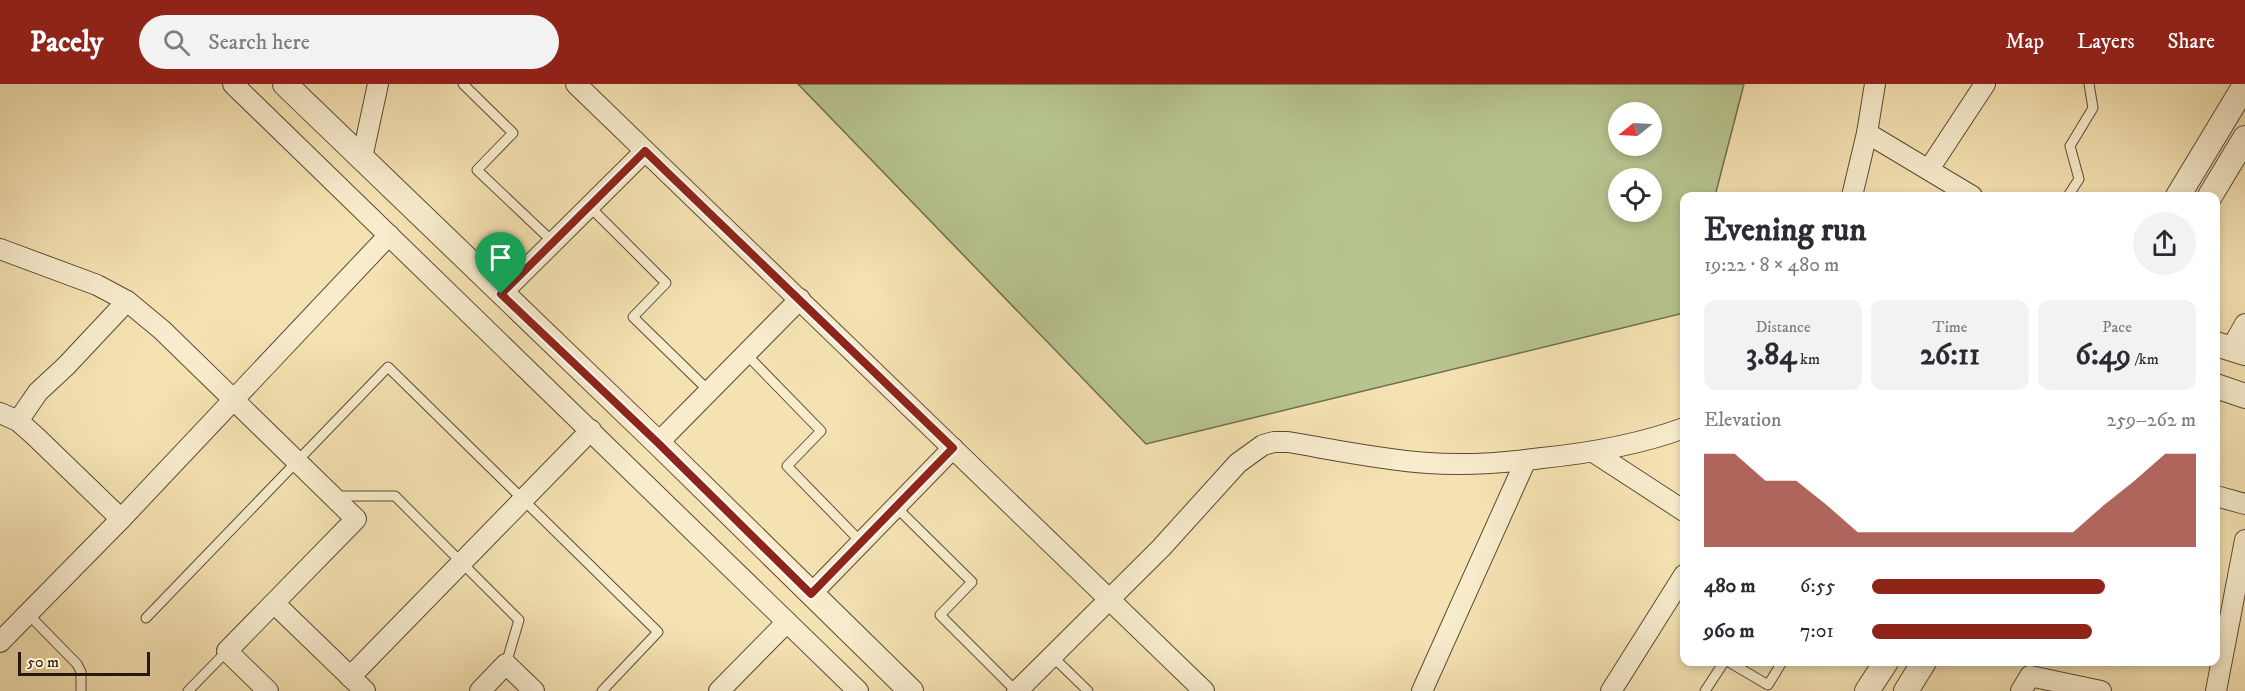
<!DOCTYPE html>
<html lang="en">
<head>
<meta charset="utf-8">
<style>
  :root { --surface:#fff; --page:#f2f2f3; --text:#2b2b33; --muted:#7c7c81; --accent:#8f2418 }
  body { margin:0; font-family:"IM FELL DW Pica",serif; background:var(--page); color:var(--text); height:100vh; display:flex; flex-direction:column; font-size:22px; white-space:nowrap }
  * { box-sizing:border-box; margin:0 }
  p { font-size:20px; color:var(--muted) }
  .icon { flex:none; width:33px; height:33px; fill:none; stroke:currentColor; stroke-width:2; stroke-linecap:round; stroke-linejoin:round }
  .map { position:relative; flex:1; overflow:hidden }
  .side { position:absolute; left:1680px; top:108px; width:540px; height:474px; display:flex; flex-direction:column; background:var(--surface); border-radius:12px; box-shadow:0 3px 9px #0003 }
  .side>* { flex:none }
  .needle { width:39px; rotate:252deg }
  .fabs { position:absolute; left:1608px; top:18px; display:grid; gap:12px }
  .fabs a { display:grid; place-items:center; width:54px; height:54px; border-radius:50%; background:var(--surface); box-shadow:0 3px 9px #0003; font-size:30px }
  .scale { position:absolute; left:18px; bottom:15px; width:132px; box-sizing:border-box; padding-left:6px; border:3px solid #26190a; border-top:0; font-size:16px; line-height:21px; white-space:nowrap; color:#26190a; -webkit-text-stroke:4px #f8eccd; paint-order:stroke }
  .pin { position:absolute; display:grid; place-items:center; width:51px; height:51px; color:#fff; margin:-62px -26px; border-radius:50% 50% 50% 0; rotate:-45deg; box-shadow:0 0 6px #0007 }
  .pin .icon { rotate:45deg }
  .round { display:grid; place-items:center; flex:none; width:63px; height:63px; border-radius:32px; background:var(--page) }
  .headline { display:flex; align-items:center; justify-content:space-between; height:102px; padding:0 24px }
  h1 { font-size:33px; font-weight:700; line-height:45px }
  .stats { display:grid; grid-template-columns:repeat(3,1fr); gap:9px; height:102px; padding:6px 24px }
  .stats div { display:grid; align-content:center; border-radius:12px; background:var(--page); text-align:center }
  .stats b { font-size:30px; font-weight:700 }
  .stats small { font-size:16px; font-weight:400 }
  .stats p { font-size:16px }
  .chart { height:168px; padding:12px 24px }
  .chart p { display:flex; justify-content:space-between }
  .chart svg { width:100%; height:108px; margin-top:6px; fill:var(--accent); opacity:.7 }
  ul { padding:0 24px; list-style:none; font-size:20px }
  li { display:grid; grid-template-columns:96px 72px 1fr; align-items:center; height:45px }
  li i { height:15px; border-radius:8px; background:var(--accent) }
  header { display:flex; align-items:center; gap:36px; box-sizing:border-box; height:84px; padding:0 30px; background:var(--accent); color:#fff }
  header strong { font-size:28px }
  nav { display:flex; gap:33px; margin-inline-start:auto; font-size:21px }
  .search { width:420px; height:54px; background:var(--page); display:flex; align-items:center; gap:15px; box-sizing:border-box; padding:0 21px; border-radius:33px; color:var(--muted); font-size:22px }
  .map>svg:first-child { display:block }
  .green { fill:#b7c48f; stroke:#6e6e4c; stroke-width:1.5; fill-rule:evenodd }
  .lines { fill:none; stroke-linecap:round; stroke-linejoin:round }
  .service-casing { stroke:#5a4b34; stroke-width:11 }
  .minor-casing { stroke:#5a4b34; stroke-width:22 }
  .tertiary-casing { stroke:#5a4b34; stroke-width:26 }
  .service { stroke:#f8eccd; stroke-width:9 }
  .minor { stroke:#f8eccd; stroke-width:20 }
  .tertiary { stroke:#f8eccd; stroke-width:24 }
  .route-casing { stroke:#fff; stroke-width:12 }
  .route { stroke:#8f2418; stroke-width:8 }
</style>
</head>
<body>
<header>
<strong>Pacely</strong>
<div class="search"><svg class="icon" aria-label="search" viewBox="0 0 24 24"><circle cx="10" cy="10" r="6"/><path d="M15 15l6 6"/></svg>Search here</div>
<nav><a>Map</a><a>Layers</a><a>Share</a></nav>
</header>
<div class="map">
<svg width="2245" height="607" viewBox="0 0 2245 607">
  <rect width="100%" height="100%" fill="#f5e2b2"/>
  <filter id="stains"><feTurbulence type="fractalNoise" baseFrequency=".00333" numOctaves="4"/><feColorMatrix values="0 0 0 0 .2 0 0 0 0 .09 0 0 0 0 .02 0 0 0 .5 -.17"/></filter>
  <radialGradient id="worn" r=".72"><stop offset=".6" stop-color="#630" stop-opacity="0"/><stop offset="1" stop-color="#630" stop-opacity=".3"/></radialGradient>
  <path class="green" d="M 798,0 L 1744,0 L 1715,112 L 1684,112 L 1684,229 L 1146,360 ZM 1618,28 L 1652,28 L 1652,62 L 1618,62 ZM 1618,94 L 1652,94 L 1652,128 L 1618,128 Z"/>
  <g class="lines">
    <defs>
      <g id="service">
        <polyline points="463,0 513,49 477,86 553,158"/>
        <polyline points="2068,112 2079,95 2070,62 2093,24 2089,0"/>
        <polyline points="589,122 666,199 633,233 709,307"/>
        <polyline points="746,270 821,347 787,382 861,458"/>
        <polyline points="336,412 395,412 519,536 506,580"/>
        <polyline points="896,423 972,498 940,531 1016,607"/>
        <polyline points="28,530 77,580 81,588 81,607"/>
        <polyline points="146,534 388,283 658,548 602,607"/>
        <polyline points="1052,572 1088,607"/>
        <polyline points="1729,578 1768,601 1782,578"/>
        <polyline points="188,607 227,567"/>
        <polyline points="1705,607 1724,578"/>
      </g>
      <g id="minor">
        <polyline points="233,0 858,607"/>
        <polyline points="576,0 1204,607"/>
        <polyline points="1867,49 1972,112"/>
        <polyline points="362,74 378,0"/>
        <polyline points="1929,85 1985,0"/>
        <polyline points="1852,112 1867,49 1875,0"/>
        <polyline points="0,165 97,201 127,217 162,246 356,435 227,567 268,607"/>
        <polyline points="501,210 645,67"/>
        <polyline points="2231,265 2245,240"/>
        <polyline points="0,329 18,337 35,352 121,435"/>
        <polyline points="18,337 38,308 66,282 127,217"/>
        <polyline points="658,359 800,215"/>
        <polyline points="1595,369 1684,427"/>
        <polyline points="2216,412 2245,420"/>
        <polyline points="811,510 953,364"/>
        <polyline points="275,520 365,607"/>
        <polyline points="0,558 121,435 389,151"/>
        <polyline points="350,593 591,346"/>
        <polyline points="480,607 506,580 534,607"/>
        <polyline points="719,607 787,538"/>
        <path d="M 1017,607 L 1161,464 L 1238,379 L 1263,361 L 1274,358 L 1288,358 C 1335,366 1382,376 1428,379 C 1467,382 1504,379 1542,374 C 1591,369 1638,361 1684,344"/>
        <polyline points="1422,607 1526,376"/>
        <polyline points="1611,607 1684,491"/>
        <polyline points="2021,607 2030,592 2101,607"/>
        <polyline points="2216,607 2245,456"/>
      </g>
      <g id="tertiary">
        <polyline points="285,0 658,359 911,607"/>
        <polyline points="2178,112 2245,1"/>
        <polyline points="2210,112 2245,54"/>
        <polyline points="2216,260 2245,269"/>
        <polyline points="2216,302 2245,312"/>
        <polyline points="1867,607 1886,578"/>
        <polyline points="1906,607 1924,578"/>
      </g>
    </defs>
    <use href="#service" class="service-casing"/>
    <use href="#minor" class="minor-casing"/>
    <use href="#tertiary" class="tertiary-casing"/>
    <use href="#service" class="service"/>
    <use href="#minor" class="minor"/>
    <use href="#tertiary" class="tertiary"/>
  </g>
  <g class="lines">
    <defs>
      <polygon id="route" points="645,67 953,364 811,510 658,359 501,210"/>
    </defs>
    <use href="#route" class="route-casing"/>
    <use href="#route" class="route"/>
  </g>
  <rect width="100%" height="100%" filter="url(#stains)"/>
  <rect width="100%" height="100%" fill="url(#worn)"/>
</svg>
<div class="fabs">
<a><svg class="needle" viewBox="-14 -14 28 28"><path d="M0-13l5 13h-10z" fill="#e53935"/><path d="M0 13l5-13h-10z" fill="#7c7c81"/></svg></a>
<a><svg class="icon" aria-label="locate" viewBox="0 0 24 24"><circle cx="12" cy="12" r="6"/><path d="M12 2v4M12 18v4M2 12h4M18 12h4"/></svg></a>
</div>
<div class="scale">50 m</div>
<div class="pin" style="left:501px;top:210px;background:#1e9e55"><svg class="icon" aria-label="arrive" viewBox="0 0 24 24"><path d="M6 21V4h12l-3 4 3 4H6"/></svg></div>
<section class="side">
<div class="headline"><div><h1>Evening run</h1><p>19:22 · 8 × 480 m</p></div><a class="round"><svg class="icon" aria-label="share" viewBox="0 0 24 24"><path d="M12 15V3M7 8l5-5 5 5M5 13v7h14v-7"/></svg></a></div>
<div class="stats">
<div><p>Distance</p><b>3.84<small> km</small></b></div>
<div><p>Time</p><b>26:11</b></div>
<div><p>Pace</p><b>6:49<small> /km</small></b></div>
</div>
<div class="chart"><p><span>Elevation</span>259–262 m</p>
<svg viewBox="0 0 160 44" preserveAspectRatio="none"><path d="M0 44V6L10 6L20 17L30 17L40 27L50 38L60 38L70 38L80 38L90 38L100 38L110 38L120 38L130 27L140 17L150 6L160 6V44z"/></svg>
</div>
<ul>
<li><b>480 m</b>6:55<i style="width:72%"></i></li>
<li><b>960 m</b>7:01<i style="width:68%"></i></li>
</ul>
</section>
</div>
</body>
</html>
